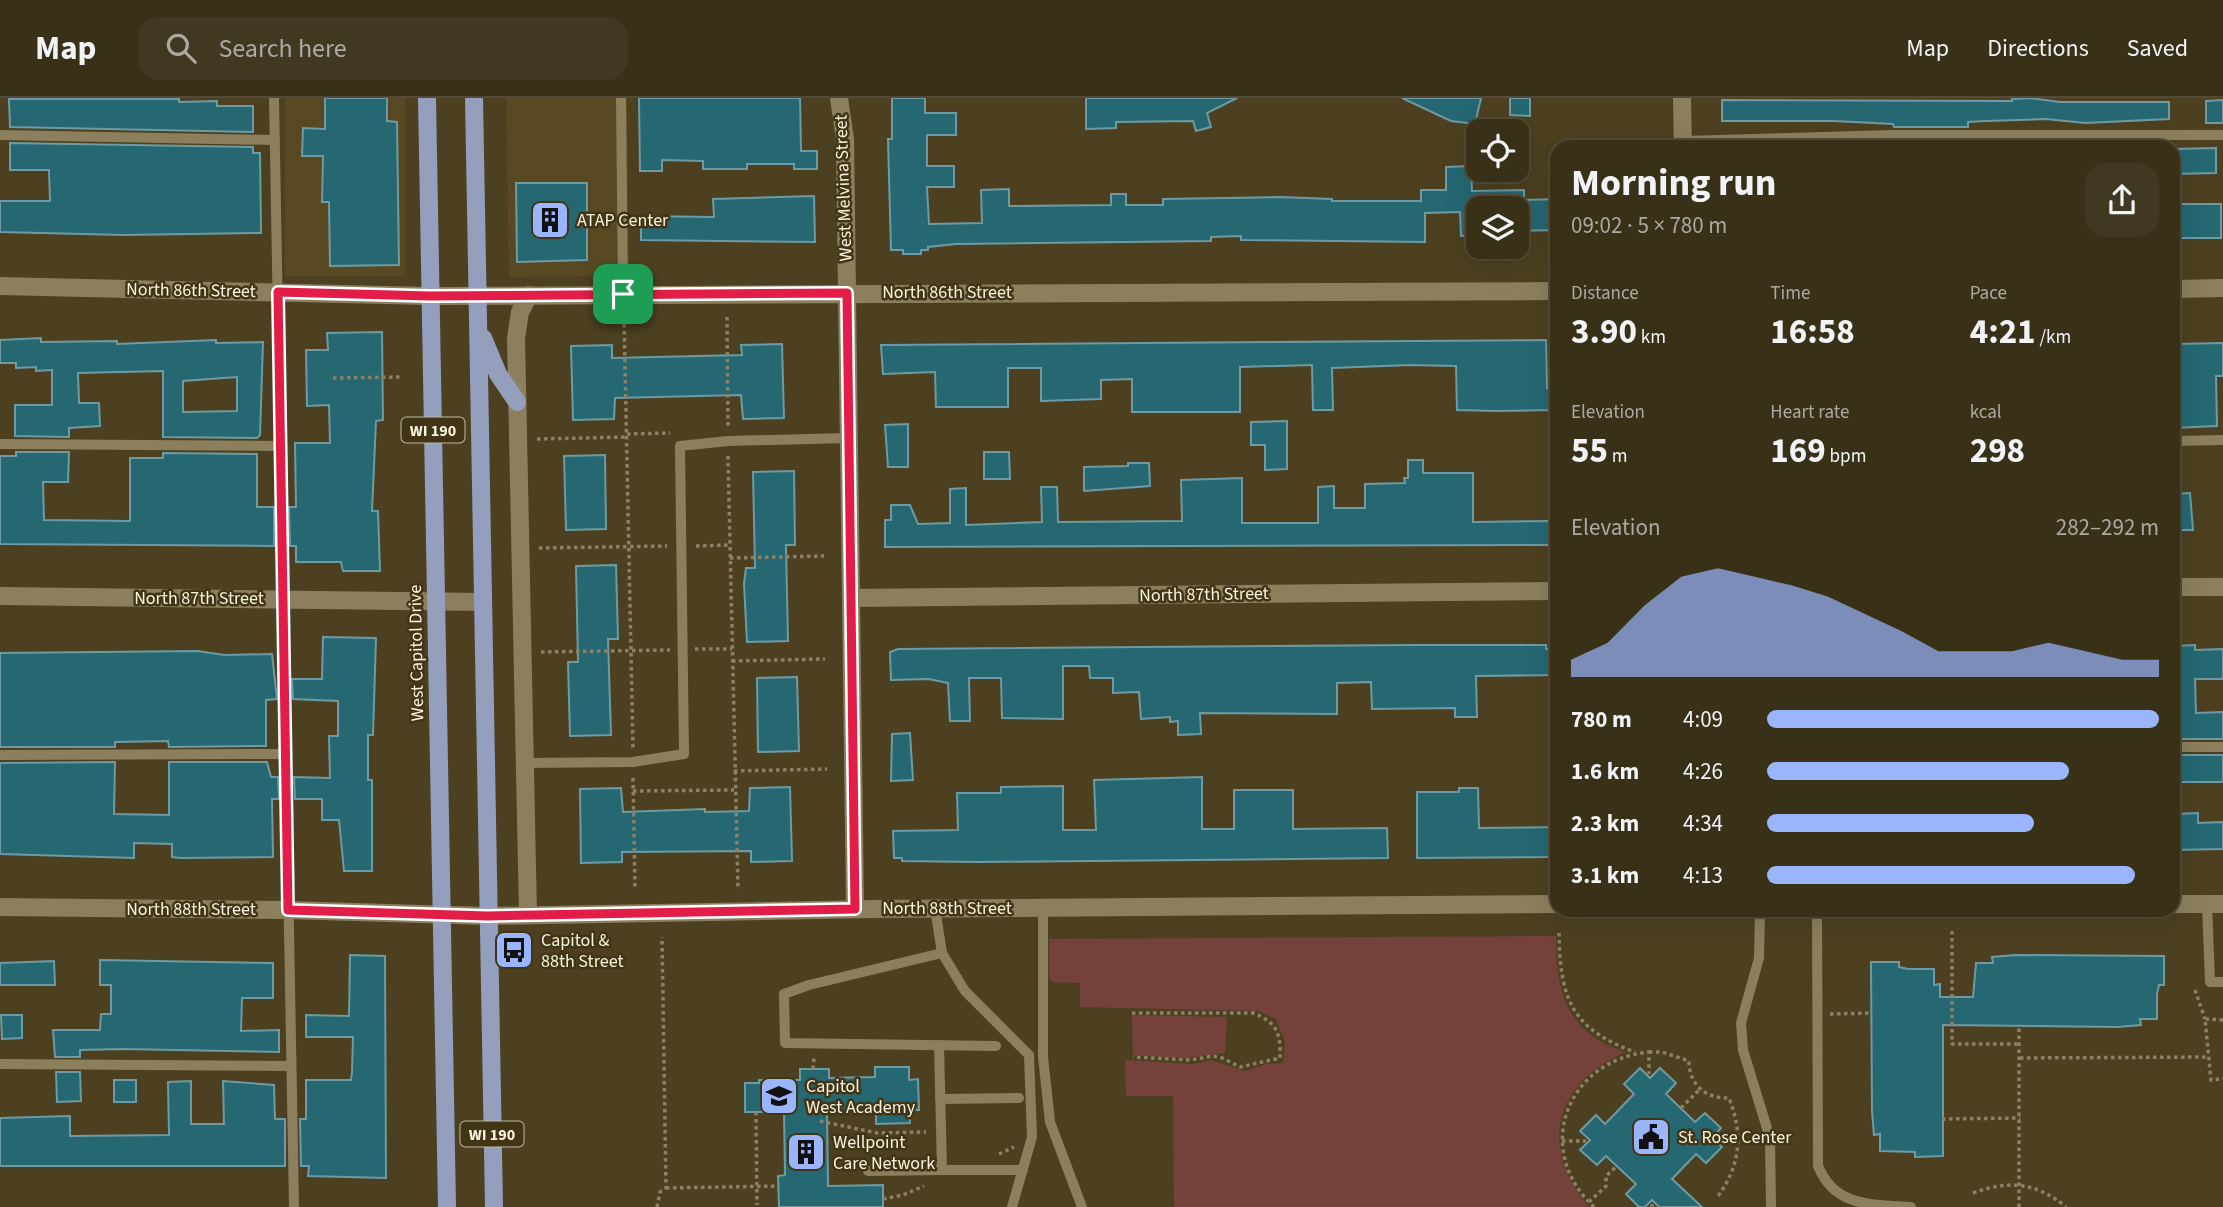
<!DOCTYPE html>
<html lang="en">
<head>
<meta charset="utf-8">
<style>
  :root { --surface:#393018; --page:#403821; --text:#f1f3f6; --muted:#aba9a2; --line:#534b37; --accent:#9bb5fd }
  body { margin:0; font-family:"Source Sans 3",sans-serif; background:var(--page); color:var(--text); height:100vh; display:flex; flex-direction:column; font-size:26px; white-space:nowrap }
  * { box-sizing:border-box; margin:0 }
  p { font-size:23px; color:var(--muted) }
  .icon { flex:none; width:38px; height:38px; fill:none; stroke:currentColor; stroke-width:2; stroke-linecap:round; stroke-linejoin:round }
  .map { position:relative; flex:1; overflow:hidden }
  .side { position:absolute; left:1550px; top:42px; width:630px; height:777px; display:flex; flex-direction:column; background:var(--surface); border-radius:21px; box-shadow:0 7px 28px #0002,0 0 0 2px var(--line) }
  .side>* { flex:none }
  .controls { position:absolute; left:1466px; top:21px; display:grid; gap:14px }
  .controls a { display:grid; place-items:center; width:63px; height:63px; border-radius:14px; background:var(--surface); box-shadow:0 7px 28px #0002,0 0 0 2px var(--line); font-size:35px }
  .pin { position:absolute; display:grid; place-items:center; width:60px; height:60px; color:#fff; margin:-30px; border-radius:14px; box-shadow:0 4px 10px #0006 }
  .round { display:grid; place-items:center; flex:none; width:74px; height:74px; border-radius:21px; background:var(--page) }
  .headline { display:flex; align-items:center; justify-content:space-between; height:119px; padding:0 21px }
  h1 { font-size:38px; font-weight:700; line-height:52px }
  .metrics { display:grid; grid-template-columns:repeat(3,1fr); gap:10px; height:119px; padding:7px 21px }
  .metrics div { display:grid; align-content:center }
  .metrics b { font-size:35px; font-weight:700 }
  .metrics small { font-size:19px; font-weight:400 }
  .metrics p { font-size:19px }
  .chart { height:196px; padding:14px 21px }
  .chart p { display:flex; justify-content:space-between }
  .chart svg { width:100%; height:126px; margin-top:7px; fill:var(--accent); opacity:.7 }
  ul { padding:0 21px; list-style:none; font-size:23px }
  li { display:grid; grid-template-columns:112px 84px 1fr; align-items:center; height:52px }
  li i { height:18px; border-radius:9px; background:var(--accent) }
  header { display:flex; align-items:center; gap:42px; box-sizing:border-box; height:98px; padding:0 35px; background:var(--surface); border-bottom:2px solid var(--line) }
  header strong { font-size:33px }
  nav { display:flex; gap:38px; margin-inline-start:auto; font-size:24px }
  .search { width:490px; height:63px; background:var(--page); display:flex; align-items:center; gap:18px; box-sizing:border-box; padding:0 24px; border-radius:21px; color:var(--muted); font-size:26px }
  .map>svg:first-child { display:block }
  .built { fill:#584922 }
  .green { fill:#75423b }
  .building { fill:#256872; stroke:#6e9ba3; stroke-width:2; fill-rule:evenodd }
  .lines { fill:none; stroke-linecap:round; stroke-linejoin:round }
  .path { stroke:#8c8167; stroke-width:3.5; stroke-dasharray:3.5 3.5; stroke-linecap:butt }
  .service { stroke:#8c7f5e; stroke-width:10 }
  .minor { stroke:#8c7f5e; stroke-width:18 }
  .primary { stroke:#949fbe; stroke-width:18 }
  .route-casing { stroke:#fff; stroke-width:14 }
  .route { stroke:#e11d48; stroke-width:9 }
  .labels { text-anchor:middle; stroke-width:5; stroke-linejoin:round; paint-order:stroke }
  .shield { fill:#413516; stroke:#c2b9a3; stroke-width:2 }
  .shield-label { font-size:16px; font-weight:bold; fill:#f9f2e0 }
  .street-label { font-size:18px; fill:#f9f2e0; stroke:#413516 }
  .poi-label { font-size:18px; fill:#f9f2e0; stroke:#413516; text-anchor:start }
</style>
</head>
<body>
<header>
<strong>Map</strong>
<div class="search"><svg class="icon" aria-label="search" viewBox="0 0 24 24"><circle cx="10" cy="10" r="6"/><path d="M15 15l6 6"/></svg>Search here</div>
<nav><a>Map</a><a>Directions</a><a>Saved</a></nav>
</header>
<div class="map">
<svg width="2223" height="1109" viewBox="0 0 2223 1109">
  <rect width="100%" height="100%" fill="#4c4020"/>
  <g class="built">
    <rect x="285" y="0" width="120" height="178"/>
    <polygon points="506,0 627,0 629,178 509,179"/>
  </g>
  <g class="green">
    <path d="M 1556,838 C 1556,895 1567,936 1626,954 C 1554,985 1538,1049 1589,1109 L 1174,1109 L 1173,998 L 1126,998 L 1125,962 L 1193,966 L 1211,962 L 1245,973 L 1267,966 L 1283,965 L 1285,944 L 1276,921 L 1259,913 L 1080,909 L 1080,885 L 1053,884 L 1049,880 L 1049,841 Z"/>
    <polygon points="1132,917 1227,919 1225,955 1186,960 1133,957"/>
  </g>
  <g class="building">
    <polygon points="325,0 387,0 387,23 397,24 399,167 330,168 329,104 322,104 323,58 302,58 303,30 325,31"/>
    <polygon points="639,0 800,0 801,53 817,53 817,71 794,71 794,66 747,66 747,71 703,71 703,63 662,62 662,73 640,73"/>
    <polygon points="892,0 925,0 925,15 956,15 956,37 927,37 927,68 954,68 954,89 927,89 929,126 982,125 981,92 1009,91 1009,108 1111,107 1111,96 1126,96 1126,107 1163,107 1163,101 1280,99 1332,101 1332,103 1421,103 1421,92 1446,92 1446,69 1471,68 1472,93 1524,92 1524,102 1558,101 1558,132 1517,133 1517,110 1479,110 1479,137 1461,138 1460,114 1425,115 1425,144 1241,142 1241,138 1211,139 1211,143 956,146 928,149 928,152 921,152 921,156 903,156 903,152 891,152 888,41 892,41"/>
    <polygon points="1086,0 1237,0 1207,15 1211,29 1196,33 1193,23 1116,24 1116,30 1086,31"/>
    <polygon points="1402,0 1481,0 1475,26 1451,23"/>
    <polygon points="1510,0 1530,0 1530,18 1510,17"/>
    <polygon points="2030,0 2060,4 2169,4 2169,21 2085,25 2046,21 1986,23 1968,24 1968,29 1894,29 1893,26 1834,23 1722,23 1722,2 2012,3 2012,1"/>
    <polygon points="9,1 179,1 179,4 217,3 217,8 253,8 253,34 10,29"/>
    <polygon points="2223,2 2223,25 2206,25 2206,3"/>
    <polygon points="10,45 253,49 253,55 260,55 261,135 123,137 0,134 0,103 50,103 49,72 10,72"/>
    <rect x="1894" y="45" width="74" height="4"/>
    <polygon points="2216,50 2216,75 2174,76 2174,51"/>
    <polygon points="516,85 587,85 587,162 517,164"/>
    <polygon points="814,98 815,144 641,142 641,118 714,119 713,101"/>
    <rect x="2174" y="106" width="47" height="34"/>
    <polygon points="382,234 383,322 376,323 372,413 378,413 380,473 343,473 341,464 296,464 296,448 290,448 289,409 296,409 295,345 330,345 329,307 307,308 306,252 328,252 327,235"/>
    <path d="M 41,240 L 41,244 L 117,243 L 117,246 L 216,242 L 216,245 L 263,244 L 260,337 L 257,340 L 163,339 L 163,273 L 78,275 L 79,305 L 99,305 L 100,328 L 69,330 L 69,339 L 15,338 L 15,307 L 52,307 L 52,272 L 36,273 L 36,269 L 16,270 L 16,265 L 0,265 L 0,242 ZM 237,279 L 237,313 L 183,314 L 183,283 Z"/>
    <polygon points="1546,242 1547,290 1558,290 1558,312 1497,313 1457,312 1456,268 1410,267 1332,270 1333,312 1313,312 1312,267 1240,269 1240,314 1132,314 1132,281 1101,282 1101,301 1041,303 1041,270 1008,270 1008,309 936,309 935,274 883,276 881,247"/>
    <polygon points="2223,245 2223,278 2216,278 2217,328 2174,330 2174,246"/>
    <polygon points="782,246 784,320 743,321 741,297 615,300 614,321 573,322 571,248 612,247 612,260 742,257 741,247"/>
    <polygon points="1287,323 1287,371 1265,372 1265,347 1251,347 1251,324"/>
    <polygon points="908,326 908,369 888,369 885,327"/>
    <polygon points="16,354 69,354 68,384 43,384 44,422 130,423 130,360 163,360 163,355 257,356 257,409 274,409 274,448 0,446 0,358 16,358"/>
    <polygon points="984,354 1009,354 1010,381 984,381"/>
    <polygon points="605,357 606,431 566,432 564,358"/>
    <polygon points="1408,362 1423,362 1423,375 1473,375 1473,424 1550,423 1550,447 885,449 885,422 891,422 891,407 910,407 918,426 950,425 950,391 966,390 966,427 1042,424 1041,389 1057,389 1058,424 1182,423 1181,382 1242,380 1242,425 1318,425 1318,389 1334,388 1334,410 1365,410 1365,386 1405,385 1404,380 1408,380"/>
    <polygon points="1128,365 1149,365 1150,388 1084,393 1084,369 1128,368"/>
    <polygon points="794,373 795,447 786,447 788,543 747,544 744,486 746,470 755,470 753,374"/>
    <polygon points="2190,395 2193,432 2174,432 2174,396"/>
    <polygon points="616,467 618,541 608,541 611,637 570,638 568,564 578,564 576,468"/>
    <polygon points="323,539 376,540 373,637 368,637 368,682 372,682 372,773 344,773 339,722 322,722 322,701 295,701 294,679 330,680 329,638 338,638 338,603 293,601 292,581 322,581"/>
    <polygon points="1415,547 1546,547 1546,551 1555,551 1556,577 1476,578 1477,619 1455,619 1455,610 1372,611 1371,584 1337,585 1337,616 1200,615 1201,636 1178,637 1178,623 1170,624 1170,619 1141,621 1139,594 1113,595 1113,580 1090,580 1089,568 1063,568 1063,621 1002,620 1001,580 969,580 970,623 950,623 948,585 929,581 891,582 890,554 898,551"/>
    <polygon points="2195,547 2195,552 2223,551 2223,581 2195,581 2196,615 2223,614 2223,641 2174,641 2174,548"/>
    <polygon points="197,553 225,557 272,556 277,601 266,602 266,648 169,649 168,643 115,644 115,649 0,649 0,555"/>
    <polygon points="797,579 799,653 758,654 757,580"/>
    <polygon points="910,635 913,682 891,683 892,636"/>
    <rect x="2174" y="657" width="49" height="27"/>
    <polygon points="115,664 114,716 169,717 169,664 267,664 271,679 278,679 279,701 272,701 273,759 180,760 172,759 172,746 134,745 134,760 0,756 0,665"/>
    <polygon points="1202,679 1202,731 1234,731 1234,692 1293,692 1293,731 1387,730 1388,760 978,764 902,763 902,760 894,760 893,733 958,732 957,695 1001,695 1001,689 1063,688 1063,732 1096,732 1094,682"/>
    <polygon points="790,689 792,763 751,764 751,753 622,754 622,764 581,765 580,691 621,690 623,714 705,711 705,714 749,713 750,690"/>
    <polygon points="1459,690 1478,690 1479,730 1558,729 1558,756 1551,756 1551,759 1417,760 1417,694 1459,694"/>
    <polygon points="2198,715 2198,725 2223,724 2223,751 2174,752 2174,716"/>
    <polygon points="350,857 385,858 386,1080 308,1078 309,1068 301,1068 300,1021 306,1021 306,982 351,982 352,974 353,939 306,939 306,917 349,918"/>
    <polygon points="2015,857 2164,858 2164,887 2159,887 2157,896 2157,921 2140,921 2141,927 2118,929 1943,927 1943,1058 1915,1059 1915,1054 1880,1053 1880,1036 1874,1037 1872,1013 1871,864 1899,864 1899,869 1908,871 1934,871 1934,887 1940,886 1940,899 1973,899 1976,865 1993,865 1992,859"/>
    <polygon points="100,862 273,865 273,900 242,900 241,933 279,932 279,954 122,951 80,952 80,959 55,959 53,932 100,932 101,916 111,916 111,887 100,887"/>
    <polygon points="54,863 55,887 0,887 0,865"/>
    <polygon points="1,917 22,917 22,940 2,941"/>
    <polygon points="875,969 909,969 909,982 918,981 919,1012 909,1012 910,1025 876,1026 876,1013 827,1013 828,1088 883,1087 883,1109 779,1109 778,1078 785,1077 784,1014 745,1014 745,985 759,985 759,982 800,982 800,971 829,971 829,980 875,979"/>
    <polygon points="1640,970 1650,980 1660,970 1676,985 1666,996 1695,1024 1705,1015 1721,1030 1712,1040 1722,1049 1706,1065 1696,1056 1672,1081 1702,1109 1659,1109 1652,1102 1645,1109 1639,1109 1626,1096 1636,1086 1606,1058 1597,1067 1580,1052 1590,1042 1580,1033 1596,1017 1605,1026 1634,996 1624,986"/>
    <polygon points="56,974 80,974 81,1003 57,1004"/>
    <rect x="114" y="982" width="22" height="22"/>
    <polygon points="191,983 191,1026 224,1026 223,983 274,987 275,1021 285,1021 285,1068 0,1068 0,1020 70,1018 70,1038 169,1037 168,984"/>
  </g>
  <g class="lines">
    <g class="path">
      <polyline points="624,219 633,651"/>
      <polyline points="727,219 728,329"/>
      <polyline points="333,280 403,279"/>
      <polyline points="627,336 670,335"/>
      <polyline points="537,341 627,339"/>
      <polyline points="728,358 738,792"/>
      <polyline points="696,448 729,447"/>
      <polyline points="539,450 667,448"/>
      <polyline points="730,460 824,458"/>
      <polyline points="695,551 732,551"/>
      <polyline points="541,554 670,552"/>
      <polyline points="732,563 825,561"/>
      <polyline points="734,673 827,671"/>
      <polyline points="633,680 635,792"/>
      <polyline points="633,693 734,692"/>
      <polyline points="1952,833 1952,946 2020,946"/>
      <path d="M 1559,835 C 1560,900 1571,931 1635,954"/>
      <polyline points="2195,892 2205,921"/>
      <path d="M 1132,915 L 1253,915 C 1277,924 1281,936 1280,960 L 1240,969 L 1222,960 L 1213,958 L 1191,962 L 1133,959"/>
      <polyline points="1830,916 1872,915"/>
      <polyline points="2223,922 2205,921 2211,982 2223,981"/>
      <path d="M 1649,954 L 1662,954 L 1689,963 C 1689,986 1705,1001 1729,1000 C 1743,1035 1741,1067 1718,1098"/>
      <polyline points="2020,960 2208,959"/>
      <polyline points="813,971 814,960"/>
      <polyline points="1681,1010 1699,992"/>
      <polyline points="756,1014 757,1107"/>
      <polyline points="1942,1021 2020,1020"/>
      <polyline points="820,1023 877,1035 926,1034"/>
      <polyline points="1716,1040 1738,1040"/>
      <polyline points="1562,1043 1586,1043"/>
      <polyline points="999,1056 1014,1049"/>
      <polyline points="666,1090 778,1088"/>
      <path d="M 1973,1095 C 2008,1082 2036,1084 2066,1109"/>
      <polyline points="883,1101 903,1097 924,1088"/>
      <polyline points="1589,1104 1606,1088 1606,1078 1617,1068"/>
      <polyline points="657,1109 660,1094 666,1090 662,839"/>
      <path d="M 1594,1109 C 1532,1051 1567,962 1649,954 L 1649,976"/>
      <polyline points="1652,1109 1652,1106"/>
      <polyline points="2019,1109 2019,927"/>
    </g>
    <g class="service">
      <polyline points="274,0 294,1109"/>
      <polyline points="621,0 623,196"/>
      <polyline points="0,37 275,42"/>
      <polyline points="1683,43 1892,37 2223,37"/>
      <polyline points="2174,343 2223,342"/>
      <polyline points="0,346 280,348"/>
      <polyline points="2174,649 2223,649"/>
      <polyline points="0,657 286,656"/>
      <polyline points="525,665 633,664 684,656 680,348 728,343 848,340"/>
      <polyline points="2207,806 2210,884 2223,884"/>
      <polyline points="1043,809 1043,959 1050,1024 1082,1109"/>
      <polyline points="935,810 942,855 965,893 1029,957 1032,1039 1012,1109"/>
      <polyline points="1760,812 1759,860 1741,925 1743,952 1770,1040 1771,1109"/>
      <path d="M 1817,812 L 1818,1068 C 1835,1109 1869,1106 1911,1109"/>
      <polyline points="942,855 809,887 784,896 785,945 996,948"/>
      <polyline points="939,947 942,1072 1023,1072"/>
      <polyline points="0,966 291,968"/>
      <polyline points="940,1001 1019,1000"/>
      <polyline points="868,1073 942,1072"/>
    </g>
    <g class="minor">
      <polyline points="839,0 845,41 855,811"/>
      <polyline points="1682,0 1683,49"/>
      <polyline points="0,188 430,198 1558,193"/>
      <polyline points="2174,191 2223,190"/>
      <polyline points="2174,489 2223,489"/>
      <polyline points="0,498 483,504"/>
      <polyline points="851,500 1558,493"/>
      <polyline points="2174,806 2223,806"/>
      <polyline points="0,809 288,812 488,818 874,811 1558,806"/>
      <polyline points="528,817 516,240 520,214 529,197"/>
    </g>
    <g class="primary">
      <polyline points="427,0 447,1109"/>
      <polyline points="474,0 494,1109"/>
      <polyline points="483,240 498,276 517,304"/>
    </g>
  </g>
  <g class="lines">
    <defs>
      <polygon id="route" points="278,194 430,198 847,195 855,811 488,818 288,812"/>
    </defs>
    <use href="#route" class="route-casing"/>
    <use href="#route" class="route"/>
  </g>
  <defs>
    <symbol id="building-square" viewBox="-11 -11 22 22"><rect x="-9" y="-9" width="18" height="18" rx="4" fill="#9bb5fd" stroke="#413516"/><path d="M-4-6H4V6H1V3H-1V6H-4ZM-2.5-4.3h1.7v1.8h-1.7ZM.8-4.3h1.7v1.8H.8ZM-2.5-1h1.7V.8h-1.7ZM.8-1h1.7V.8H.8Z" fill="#111"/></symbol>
    <symbol id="bus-square" viewBox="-11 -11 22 22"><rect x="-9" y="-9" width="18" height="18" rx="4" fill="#9bb5fd" stroke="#413516"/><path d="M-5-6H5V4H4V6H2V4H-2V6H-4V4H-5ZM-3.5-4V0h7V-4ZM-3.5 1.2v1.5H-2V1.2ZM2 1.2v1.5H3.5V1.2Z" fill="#111"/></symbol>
    <symbol id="school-square" viewBox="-11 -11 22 22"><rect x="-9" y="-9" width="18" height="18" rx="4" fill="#9bb5fd" stroke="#413516"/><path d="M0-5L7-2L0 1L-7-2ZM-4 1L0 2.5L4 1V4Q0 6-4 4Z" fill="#111"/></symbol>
    <symbol id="civic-square" viewBox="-11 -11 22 22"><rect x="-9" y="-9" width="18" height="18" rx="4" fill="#9bb5fd" stroke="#413516"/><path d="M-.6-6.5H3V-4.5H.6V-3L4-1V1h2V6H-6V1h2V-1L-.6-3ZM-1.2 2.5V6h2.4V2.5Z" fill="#111"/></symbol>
  </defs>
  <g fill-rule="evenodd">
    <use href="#building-square" x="528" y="100" width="44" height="44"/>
    <use href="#bus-square" x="492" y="830" width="44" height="44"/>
    <use href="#school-square" x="757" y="976" width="44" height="44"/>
    <use href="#civic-square" x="1629" y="1017" width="44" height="44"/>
    <use href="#building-square" x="784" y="1032" width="44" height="44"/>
  </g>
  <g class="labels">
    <g class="shield">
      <rect x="401.5" y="319.5" width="63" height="25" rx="5"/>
      <rect x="460.5" y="1023.5" width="63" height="25" rx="5"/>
    </g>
    <g class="shield-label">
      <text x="433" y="338">WI 190</text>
      <text x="492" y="1042">WI 190</text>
    </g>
    <g class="street-label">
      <text transform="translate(843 90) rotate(-92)" y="6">West Melvina Street</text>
      <text transform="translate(191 192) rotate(1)" y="6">North 86th Street</text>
      <text x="947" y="200">North 86th Street</text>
      <text transform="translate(1204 496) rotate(-1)" y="6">North 87th Street</text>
      <text x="199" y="506">North 87th Street</text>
      <text transform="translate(416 555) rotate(-91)" y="6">West Capitol Drive</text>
      <text x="947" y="816">North 88th Street</text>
      <text x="191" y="817">North 88th Street</text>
    </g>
    <g class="poi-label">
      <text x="577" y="128">ATAP Center</text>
      <text x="541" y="848">Capitol &amp;<tspan x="541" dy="21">88th Street</tspan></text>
      <text x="806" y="994">Capitol<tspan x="806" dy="21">West Academy</tspan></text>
      <text x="1678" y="1045">St. Rose Center</text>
      <text x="833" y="1050">Wellpoint<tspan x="833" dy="21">Care Network</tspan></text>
    </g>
  </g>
</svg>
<div class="controls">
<a><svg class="icon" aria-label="locate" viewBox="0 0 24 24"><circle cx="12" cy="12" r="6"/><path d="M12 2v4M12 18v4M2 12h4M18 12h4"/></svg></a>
<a><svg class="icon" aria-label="layers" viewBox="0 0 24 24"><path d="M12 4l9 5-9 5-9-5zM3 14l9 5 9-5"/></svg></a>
</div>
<div class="pin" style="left:623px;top:196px;background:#1e9e55"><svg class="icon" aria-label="arrive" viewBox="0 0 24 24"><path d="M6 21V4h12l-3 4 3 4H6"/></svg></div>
<section class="side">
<div class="headline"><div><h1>Morning run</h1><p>09:02 · 5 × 780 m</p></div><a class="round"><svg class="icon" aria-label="share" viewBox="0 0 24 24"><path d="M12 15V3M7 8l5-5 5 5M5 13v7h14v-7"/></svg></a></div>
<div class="metrics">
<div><p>Distance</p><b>3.90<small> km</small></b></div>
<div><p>Time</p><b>16:58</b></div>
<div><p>Pace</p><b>4:21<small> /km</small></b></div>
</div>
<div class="metrics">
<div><p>Elevation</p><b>55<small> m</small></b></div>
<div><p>Heart rate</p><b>169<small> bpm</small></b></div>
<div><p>kcal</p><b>298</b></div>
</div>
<div class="chart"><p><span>Elevation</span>282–292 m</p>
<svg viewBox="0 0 160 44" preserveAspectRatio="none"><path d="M0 44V38L10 32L20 19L30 9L40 6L50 9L60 12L70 16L80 22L90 28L100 35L110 35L120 35L130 32L140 35L150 38L160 38V44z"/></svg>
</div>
<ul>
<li><b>780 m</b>4:09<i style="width:100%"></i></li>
<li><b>1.6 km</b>4:26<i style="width:77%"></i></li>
<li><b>2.3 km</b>4:34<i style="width:68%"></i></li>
<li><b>3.1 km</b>4:13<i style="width:94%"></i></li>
</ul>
</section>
</div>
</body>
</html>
